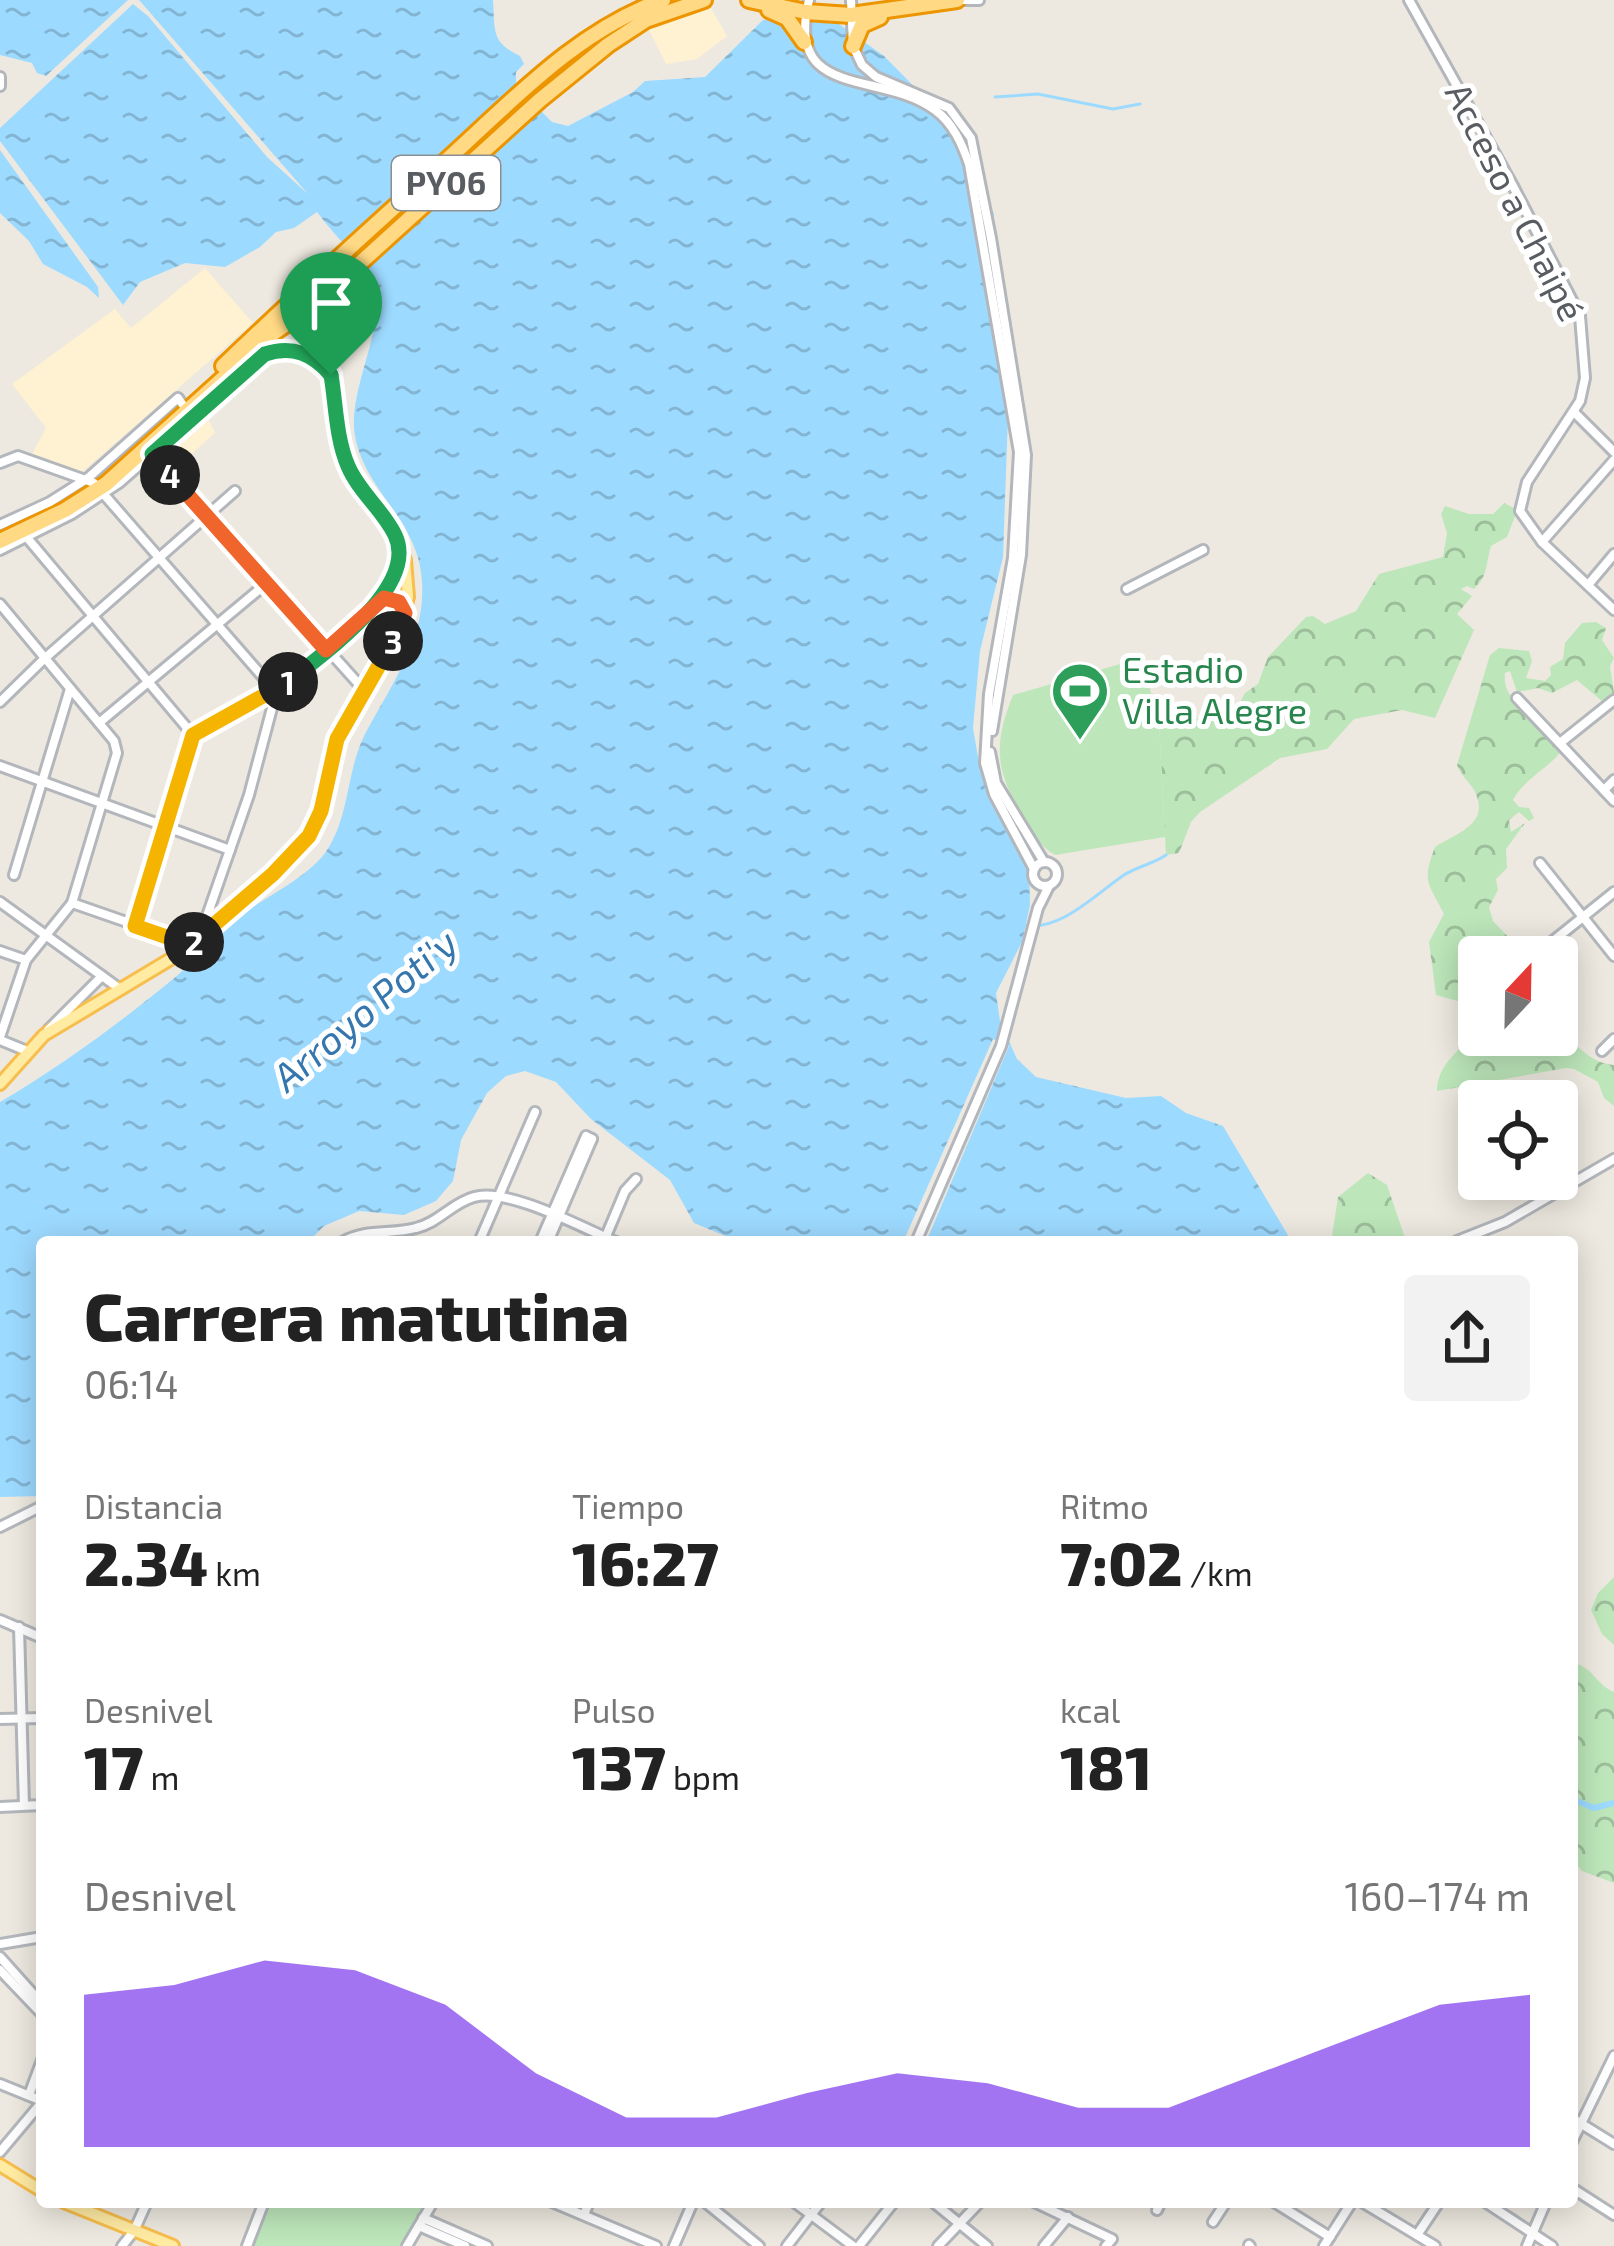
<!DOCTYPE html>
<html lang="es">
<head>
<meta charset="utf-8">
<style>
  :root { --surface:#fff; --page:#f2f2f2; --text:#222; --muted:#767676; --accent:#7c3aed }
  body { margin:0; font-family:"Exo 2",sans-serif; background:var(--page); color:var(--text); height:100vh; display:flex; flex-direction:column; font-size:45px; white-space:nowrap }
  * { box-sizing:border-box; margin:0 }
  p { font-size:39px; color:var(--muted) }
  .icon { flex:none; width:66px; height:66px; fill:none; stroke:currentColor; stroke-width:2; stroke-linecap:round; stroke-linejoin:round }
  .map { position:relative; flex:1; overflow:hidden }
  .sheet { position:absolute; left:36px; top:1236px; width:1542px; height:972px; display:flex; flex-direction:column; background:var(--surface); border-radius:12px; box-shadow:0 6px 30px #0003 }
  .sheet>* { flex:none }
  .needle { width:78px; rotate:22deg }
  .controls { position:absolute; left:1458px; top:936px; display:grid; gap:24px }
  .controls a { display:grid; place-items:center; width:120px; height:120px; border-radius:12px; background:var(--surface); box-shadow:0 6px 30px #0003; font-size:60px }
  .pin { position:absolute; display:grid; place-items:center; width:102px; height:102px; color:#fff; margin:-123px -51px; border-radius:50% 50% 50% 0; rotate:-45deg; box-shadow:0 0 12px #0007 }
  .pin .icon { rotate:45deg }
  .km { position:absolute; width:60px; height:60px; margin:-30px; border-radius:50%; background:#222; color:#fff; font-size:33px; line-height:60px; text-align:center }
  .round { display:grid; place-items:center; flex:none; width:126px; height:126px; border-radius:12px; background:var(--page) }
  .overview { display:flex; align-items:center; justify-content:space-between; height:204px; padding:0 48px }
  h1 { font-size:66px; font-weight:800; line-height:90px }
  .figures { display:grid; grid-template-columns:repeat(3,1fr); gap:18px; height:204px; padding:12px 48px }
  .figures div { display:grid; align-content:center }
  .figures b { font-size:60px; font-weight:800 }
  .figures small { font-size:33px; font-weight:400 }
  .figures p { font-size:33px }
  .chart { height:336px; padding:24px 48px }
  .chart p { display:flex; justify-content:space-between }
  .chart svg { width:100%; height:216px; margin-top:12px; fill:var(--accent); opacity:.7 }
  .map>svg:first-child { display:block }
  .commercial { fill:#fff2d2 }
  .forest { fill:url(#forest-crowns) }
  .park { fill:#bde6ba }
  .water { fill:url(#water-ripples) }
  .pier { fill:#ede9e0 }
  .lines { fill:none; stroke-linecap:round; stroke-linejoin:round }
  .stream { stroke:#9ddaff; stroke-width:3 }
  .canal { stroke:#9ddaff; stroke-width:6 }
  .minor-casing { stroke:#b3b7bc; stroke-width:14 }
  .major-casing { stroke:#f8be4d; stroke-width:16 }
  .highway-casing { stroke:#ec9500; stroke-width:20 }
  .minor { stroke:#fff; stroke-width:8 }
  .major { stroke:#ffeba2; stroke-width:10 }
  .highway { stroke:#ffd984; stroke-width:14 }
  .split-1-casing { stroke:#fff; stroke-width:24 }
  .split-2-casing { stroke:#fff; stroke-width:24 }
  .split-3-casing { stroke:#fff; stroke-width:24 }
  .split-4-casing { stroke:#fff; stroke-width:24 }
  .split-5-casing { stroke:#fff; stroke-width:24 }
  .split-1 { stroke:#22a559; stroke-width:15 }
  .split-2 { stroke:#f5b400; stroke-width:15 }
  .split-3 { stroke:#f5b400; stroke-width:15 }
  .split-4 { stroke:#f0652b; stroke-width:15 }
  .split-5 { stroke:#22a559; stroke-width:15 }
  .labels { text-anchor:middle; stroke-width:10; stroke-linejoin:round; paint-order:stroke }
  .shield { fill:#fff; stroke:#8b8e91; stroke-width:3 }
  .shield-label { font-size:33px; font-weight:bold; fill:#595d62 }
  .street-label { font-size:36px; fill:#595d62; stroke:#fff }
  .leisure-label { font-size:36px; fill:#27864d; stroke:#fff; text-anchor:start }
  .water-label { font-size:39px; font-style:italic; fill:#3476ad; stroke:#fff }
</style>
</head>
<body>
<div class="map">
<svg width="1614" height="2246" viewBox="0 0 1614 2246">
  <defs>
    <pattern id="forest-crowns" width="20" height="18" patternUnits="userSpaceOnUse" patternTransform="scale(3)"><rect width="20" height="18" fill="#bde6ba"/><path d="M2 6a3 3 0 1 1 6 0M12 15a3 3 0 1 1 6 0" fill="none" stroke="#9dbe9b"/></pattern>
    <pattern id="water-ripples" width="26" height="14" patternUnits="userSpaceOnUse" patternTransform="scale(3)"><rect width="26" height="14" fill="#9ddaff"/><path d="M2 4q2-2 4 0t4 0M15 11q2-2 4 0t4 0" fill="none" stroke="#83b4d2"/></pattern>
  </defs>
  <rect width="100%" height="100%" fill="#ede9e0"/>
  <g class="commercial">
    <polygon points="708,3 727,36 697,59 666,64 646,24"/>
    <polygon points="205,268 253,323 82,472 32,454 46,428 12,384 115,309 131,328"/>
    <polygon points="203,408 215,433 185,460 168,440"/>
  </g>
  <g class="forest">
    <path d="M 1504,503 L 1514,508 L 1515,516 L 1507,537 L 1491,546 C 1486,562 1488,577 1474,589 L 1467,586 L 1461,589 L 1472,596 L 1457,614 L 1474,630 L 1435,718 L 1402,710 L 1354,719 L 1327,749 L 1280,758 L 1200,812 L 1191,822 L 1179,853 L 1166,855 L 1159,721 C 1185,716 1211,721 1236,710 L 1245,693 L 1258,684 L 1268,657 L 1306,617 L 1313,616 L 1325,624 L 1356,611 L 1379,574 L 1443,557 L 1447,533 L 1441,514 L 1445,506 L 1469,514 L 1493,514 Z"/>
    <path d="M 1596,622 L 1606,628 L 1602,640 L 1614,658 L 1610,666 L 1614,693 L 1603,702 L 1577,680 L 1552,693 L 1538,688 L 1517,692 L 1510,671 L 1505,673 C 1503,695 1515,699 1529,714 C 1530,715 1539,729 1540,730 C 1550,737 1556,736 1564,747 C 1551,768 1525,777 1513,800 L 1519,807 L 1529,808 L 1534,818 L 1529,821 L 1519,812 L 1509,820 L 1511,832 L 1525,823 L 1506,849 L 1507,868 L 1496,879 L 1498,890 L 1489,907 L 1493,921 L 1510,939 L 1511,957 L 1479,957 L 1479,1007 L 1436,995 L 1429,942 L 1444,914 C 1429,883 1421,883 1435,847 C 1457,833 1492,824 1474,790 C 1468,780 1461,776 1457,765 L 1490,655 L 1499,648 L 1529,651 L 1532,661 L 1526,678 L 1545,681 L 1551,675 L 1550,667 L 1563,659 L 1565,643 L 1582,623 Z"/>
    <path d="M 1479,1030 L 1479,1035 L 1557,1035 L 1557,1030 C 1576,1043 1591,1064 1614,1065 L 1614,1106 L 1604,1098 L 1598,1082 L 1574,1069 L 1566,1068 L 1437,1091 C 1437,1064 1461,1049 1479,1030 Z"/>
    <polygon points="1368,1173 1387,1185 1405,1238 1416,1242 1331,1242 1338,1197"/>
    <polygon points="1614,1577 1614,1645 1602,1634 1591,1610 1598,1593"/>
    <path d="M 1572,1663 C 1592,1665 1596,1685 1614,1692 L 1614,1883 L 1582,1871 L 1572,1858 Z"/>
  </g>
  <g class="park">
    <path d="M 1141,658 L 1159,721 L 1165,837 L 1055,855 C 1040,846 1034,835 1025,820 C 996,772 992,748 1013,695 Z"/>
    <polygon points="269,2202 425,2202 400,2246 251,2246"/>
  </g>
  <g class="water">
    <polygon points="0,0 128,0 46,76 37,73 32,63 0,55"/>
    <path d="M 139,0 L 493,0 C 495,31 491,42 520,56 L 524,64 L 516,72 L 516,86 L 552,122 L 568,126 L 633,92 L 645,81 L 705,77 L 763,20 L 813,15 L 836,22 L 884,56 L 953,126 L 969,152 L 994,214 L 989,318 L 1005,361 L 1009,388 L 1003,557 L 980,651 L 973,728 L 979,763 L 1013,820 L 1029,869 L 1030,905 L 1022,942 L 996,993 L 1000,1021 L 1017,1059 L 1036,1077 L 1126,1098 L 1161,1096 L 1186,1113 L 1223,1126 L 1292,1242 L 740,1242 L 694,1223 L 670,1180 L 591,1119 L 556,1082 L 525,1071 L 506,1076 L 487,1093 L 461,1140 L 453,1181 L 436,1201 L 404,1215 L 359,1211 L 324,1226 L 308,1242 L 42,1242 L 42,1496 L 0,1497 L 0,1102 C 63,1065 121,1022 178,975 C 201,955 221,932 245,913 C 270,894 305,879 325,853 C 350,818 346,771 365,734 C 390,687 426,638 422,582 C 419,520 365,492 355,436 C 346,387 394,317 369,276 C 355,254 333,234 317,212 L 294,228 L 276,232 L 260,247 L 225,267 L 185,263 L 140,282 L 123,305 L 0,141 L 0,128 L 133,4 L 148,16 L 267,157 L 308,194 Z"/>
    <polygon points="0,150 98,287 99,298 87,287 43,264 29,241 0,213"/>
  </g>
  <polygon class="pier" points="993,1039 1009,1046 926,1242 903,1242"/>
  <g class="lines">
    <g class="stream">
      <polyline points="995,97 1038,94 1113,109 1140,104"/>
      <path d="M 1023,925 C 1059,933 1097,893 1124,875 C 1136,867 1153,864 1166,855"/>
    </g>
    <polyline class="canal" points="1572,1799 1594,1808 1614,1803"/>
    <defs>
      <g id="minor">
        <path d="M 809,0 C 784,101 882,70 935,110 C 953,123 962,144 969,164 L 1019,452 L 1013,558 L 989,694 L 985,763 L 994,794 L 1034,869"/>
        <polyline points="851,0 853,46 862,65 876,77 949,108 971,138 991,238 1026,455 1021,555 992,731"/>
        <polyline points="956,0 979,0"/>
        <polyline points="1409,0 1513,186 1580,316 1585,378 1580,401 1527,482 1520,511 1542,542 1614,610"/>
        <polyline points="0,77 0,86"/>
        <polyline points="1575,413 1614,452"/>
        <polyline points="149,450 364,690"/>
        <polyline points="0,463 18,456 94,483 276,692"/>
        <polyline points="0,525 50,502 88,478 178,398 183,405"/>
        <polyline points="24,534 193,735"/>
        <polyline points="1542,542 1614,460"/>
        <path d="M 0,550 L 72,514 L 119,483 L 265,354 C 292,345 312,353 330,374"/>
        <polyline points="1588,585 1614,554"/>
        <polyline points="1127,589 1203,550"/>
        <polyline points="380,600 395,600 404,612"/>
        <polyline points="0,604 114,741 117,753 72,903 26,960 0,1037"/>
        <polyline points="1517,698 1614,801"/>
        <polyline points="0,702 44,659 235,491"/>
        <polyline points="99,723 267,583"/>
        <polyline points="193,735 276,692 321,654 388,590 397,572 399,551"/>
        <polyline points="1560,743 1614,700"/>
        <polyline points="990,752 996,783 1044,862"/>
        <polyline points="0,766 230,850"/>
        <polyline points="1604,790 1614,780"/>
        <circle cx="1045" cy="874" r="12"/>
        <polyline points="1540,863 1614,956"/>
        <polyline points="14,875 70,689"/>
        <polyline points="0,902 120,989"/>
        <polyline points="72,903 190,944"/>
        <polyline points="135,926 193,735"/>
        <polyline points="200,936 249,795 276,693"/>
        <polyline points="0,951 26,960"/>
        <polyline points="1533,957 1614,892"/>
        <polyline points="48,1030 102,976"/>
        <polyline points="0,1040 27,1051"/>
        <polyline points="1602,1051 1614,1039"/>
        <polyline points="604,1241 625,1191 636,1179"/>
        <polyline points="1457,1241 1505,1222 1614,1159"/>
        <path d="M 342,1242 C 367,1228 390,1235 416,1228 C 438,1223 452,1203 474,1197 C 508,1187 583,1228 616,1242"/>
        <polyline points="479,1242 535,1112"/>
        <polyline points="540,1242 586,1136 592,1139"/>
        <polyline points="548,1242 592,1139"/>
        <polyline points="916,1242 1001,1046 1038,908 1049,886"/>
        <polyline points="0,1527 42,1506"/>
        <polyline points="0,1620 42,1638"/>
        <polyline points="19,1627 24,1805"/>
        <polyline points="0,1719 42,1718"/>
        <polyline points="0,1807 42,1805"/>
        <polyline points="0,1944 42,1937"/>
        <polyline points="0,1957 42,2004"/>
        <polyline points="0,1970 42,2014"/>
        <polyline points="0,2084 42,2101"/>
        <polyline points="29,2095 42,2060"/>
        <polyline points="1572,2118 1614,2144"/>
        <polyline points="1572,2142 1614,2056"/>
        <polyline points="0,2152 42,2102"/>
        <polyline points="1572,2188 1614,2215"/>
        <polyline points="552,2202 656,2246"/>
        <polyline points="705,2202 759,2246"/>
        <polyline points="794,2202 853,2246"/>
        <polyline points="933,2202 987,2246"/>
        <polyline points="1034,2202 1112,2239 1106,2246"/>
        <polyline points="1274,2202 1330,2237"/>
        <polyline points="1362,2202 1435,2246"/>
        <polyline points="1485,2202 1552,2246"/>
        <polyline points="1157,2210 1161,2202"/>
        <polyline points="584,2215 589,2202"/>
        <polyline points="423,2218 487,2246"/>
        <polyline points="1213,2222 1226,2202"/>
        <polyline points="419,2226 465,2246"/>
        <polyline points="1417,2235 1439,2202"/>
        <polyline points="1249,2245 1250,2246"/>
        <polyline points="122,2246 134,2231 147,2202"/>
        <polyline points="247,2246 264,2202"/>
        <polyline points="407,2246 433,2202"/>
        <polyline points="674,2246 693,2202"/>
        <polyline points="787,2246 821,2202"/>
        <polyline points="859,2246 894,2202"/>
        <polyline points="938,2246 980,2202"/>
        <polyline points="1044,2246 1068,2217"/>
        <polyline points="1324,2246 1352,2202"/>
        <polyline points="1527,2246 1546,2202"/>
      </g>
      <g id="major">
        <polyline points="292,318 311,327 326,341"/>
        <polyline points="0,1084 44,1035 179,954 255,891 302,845 321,811 337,739 402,620 408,597 405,560 390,526 360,487 345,460 324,333 312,297 304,288"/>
        <polyline points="0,2165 42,2191"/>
        <polyline points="64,2202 173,2246"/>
      </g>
      <g id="highway">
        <polyline points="749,0 806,12 851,15 957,0"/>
        <polyline points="769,10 787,18 804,42"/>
        <polyline points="853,46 862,25 880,17"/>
        <polyline points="324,333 339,287"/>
        <path d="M 223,366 C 297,295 372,227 449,158 C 514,99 578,30 663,0"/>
        <polyline points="0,541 65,510 106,484 272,334 315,304 540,100 608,45 646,20 704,0"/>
      </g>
    </defs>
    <use href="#minor" class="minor-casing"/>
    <use href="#major" class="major-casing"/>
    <use href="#highway" class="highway-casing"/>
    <use href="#minor" class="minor"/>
    <use href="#major" class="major"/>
    <use href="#highway" class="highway"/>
  </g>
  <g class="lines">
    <defs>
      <path id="split-1" d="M 288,682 C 322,654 420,587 395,535 C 383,510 359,492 348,466 C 336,438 336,405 331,375"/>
      <polyline id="split-2" points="194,942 190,945 135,926 193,735 288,682"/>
      <polyline id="split-3" points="194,942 273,874 309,836 321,811 337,739 393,641"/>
      <polyline id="split-4" points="170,475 326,650 384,598 399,602 405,613 393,641"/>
      <path id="split-5" d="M 170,475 L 152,454 L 265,354 C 293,345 313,354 331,375"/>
    </defs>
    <use href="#split-1" class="split-1-casing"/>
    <use href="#split-2" class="split-2-casing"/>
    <use href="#split-3" class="split-3-casing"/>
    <use href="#split-4" class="split-4-casing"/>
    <use href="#split-5" class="split-5-casing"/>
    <use href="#split-1" class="split-1"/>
    <use href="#split-2" class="split-2"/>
    <use href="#split-3" class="split-3"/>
    <use href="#split-4" class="split-4"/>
    <use href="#split-5" class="split-5"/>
  </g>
  <defs>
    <symbol id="stadium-pin" viewBox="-11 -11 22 30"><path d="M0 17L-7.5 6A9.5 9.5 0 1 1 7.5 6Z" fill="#2e9e5b" stroke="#fff"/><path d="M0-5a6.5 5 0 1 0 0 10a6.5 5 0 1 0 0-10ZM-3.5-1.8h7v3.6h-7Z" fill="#fff"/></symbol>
  </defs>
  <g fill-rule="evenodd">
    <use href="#stadium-pin" x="1047" y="658" width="66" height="90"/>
  </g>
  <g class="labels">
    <rect class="shield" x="392" y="156" width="108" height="54" rx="9"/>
    <g class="shield-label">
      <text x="446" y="195">PY06</text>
    </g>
    <g class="street-label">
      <text transform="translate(1515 202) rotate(63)" y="13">Acceso a Chaipé</text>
    </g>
    <g class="leisure-label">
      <text x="1122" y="683">Estadio<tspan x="1122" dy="41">Villa Alegre</tspan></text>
    </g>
    <g class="water-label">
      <text transform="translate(365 1010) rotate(-40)" y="14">Arroyo Poti'y</text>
    </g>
  </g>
</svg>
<div class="controls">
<a><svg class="needle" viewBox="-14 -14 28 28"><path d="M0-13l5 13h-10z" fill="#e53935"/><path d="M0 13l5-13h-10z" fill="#767676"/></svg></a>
<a><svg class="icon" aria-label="locate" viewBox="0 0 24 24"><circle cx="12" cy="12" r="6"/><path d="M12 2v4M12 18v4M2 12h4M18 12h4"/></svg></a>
</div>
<div class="pin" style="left:331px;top:375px;background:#1e9e55"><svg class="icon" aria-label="arrive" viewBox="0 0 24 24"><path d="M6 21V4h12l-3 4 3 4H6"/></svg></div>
<b class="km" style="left:288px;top:682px">1</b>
<b class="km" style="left:194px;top:942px">2</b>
<b class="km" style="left:393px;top:641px">3</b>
<b class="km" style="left:170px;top:475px">4</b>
<section class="sheet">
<div class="overview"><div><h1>Carrera matutina</h1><p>06:14</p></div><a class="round"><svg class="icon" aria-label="share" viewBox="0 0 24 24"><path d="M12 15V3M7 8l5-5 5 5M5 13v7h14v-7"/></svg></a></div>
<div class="figures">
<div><p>Distancia</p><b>2.34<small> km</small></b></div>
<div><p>Tiempo</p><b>16:27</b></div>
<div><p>Ritmo</p><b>7:02<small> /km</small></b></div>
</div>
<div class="figures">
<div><p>Desnivel</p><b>17<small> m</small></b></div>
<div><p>Pulso</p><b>137<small> bpm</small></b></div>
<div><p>kcal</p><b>181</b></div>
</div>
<div class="chart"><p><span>Desnivel</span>160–174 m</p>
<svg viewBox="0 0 160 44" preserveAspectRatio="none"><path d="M0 44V13L10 11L20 6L30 8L40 15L50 29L60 38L70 38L80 33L90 29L100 31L110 36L120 36L130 29L140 22L150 15L160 13V44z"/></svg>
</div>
</section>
</div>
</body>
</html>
